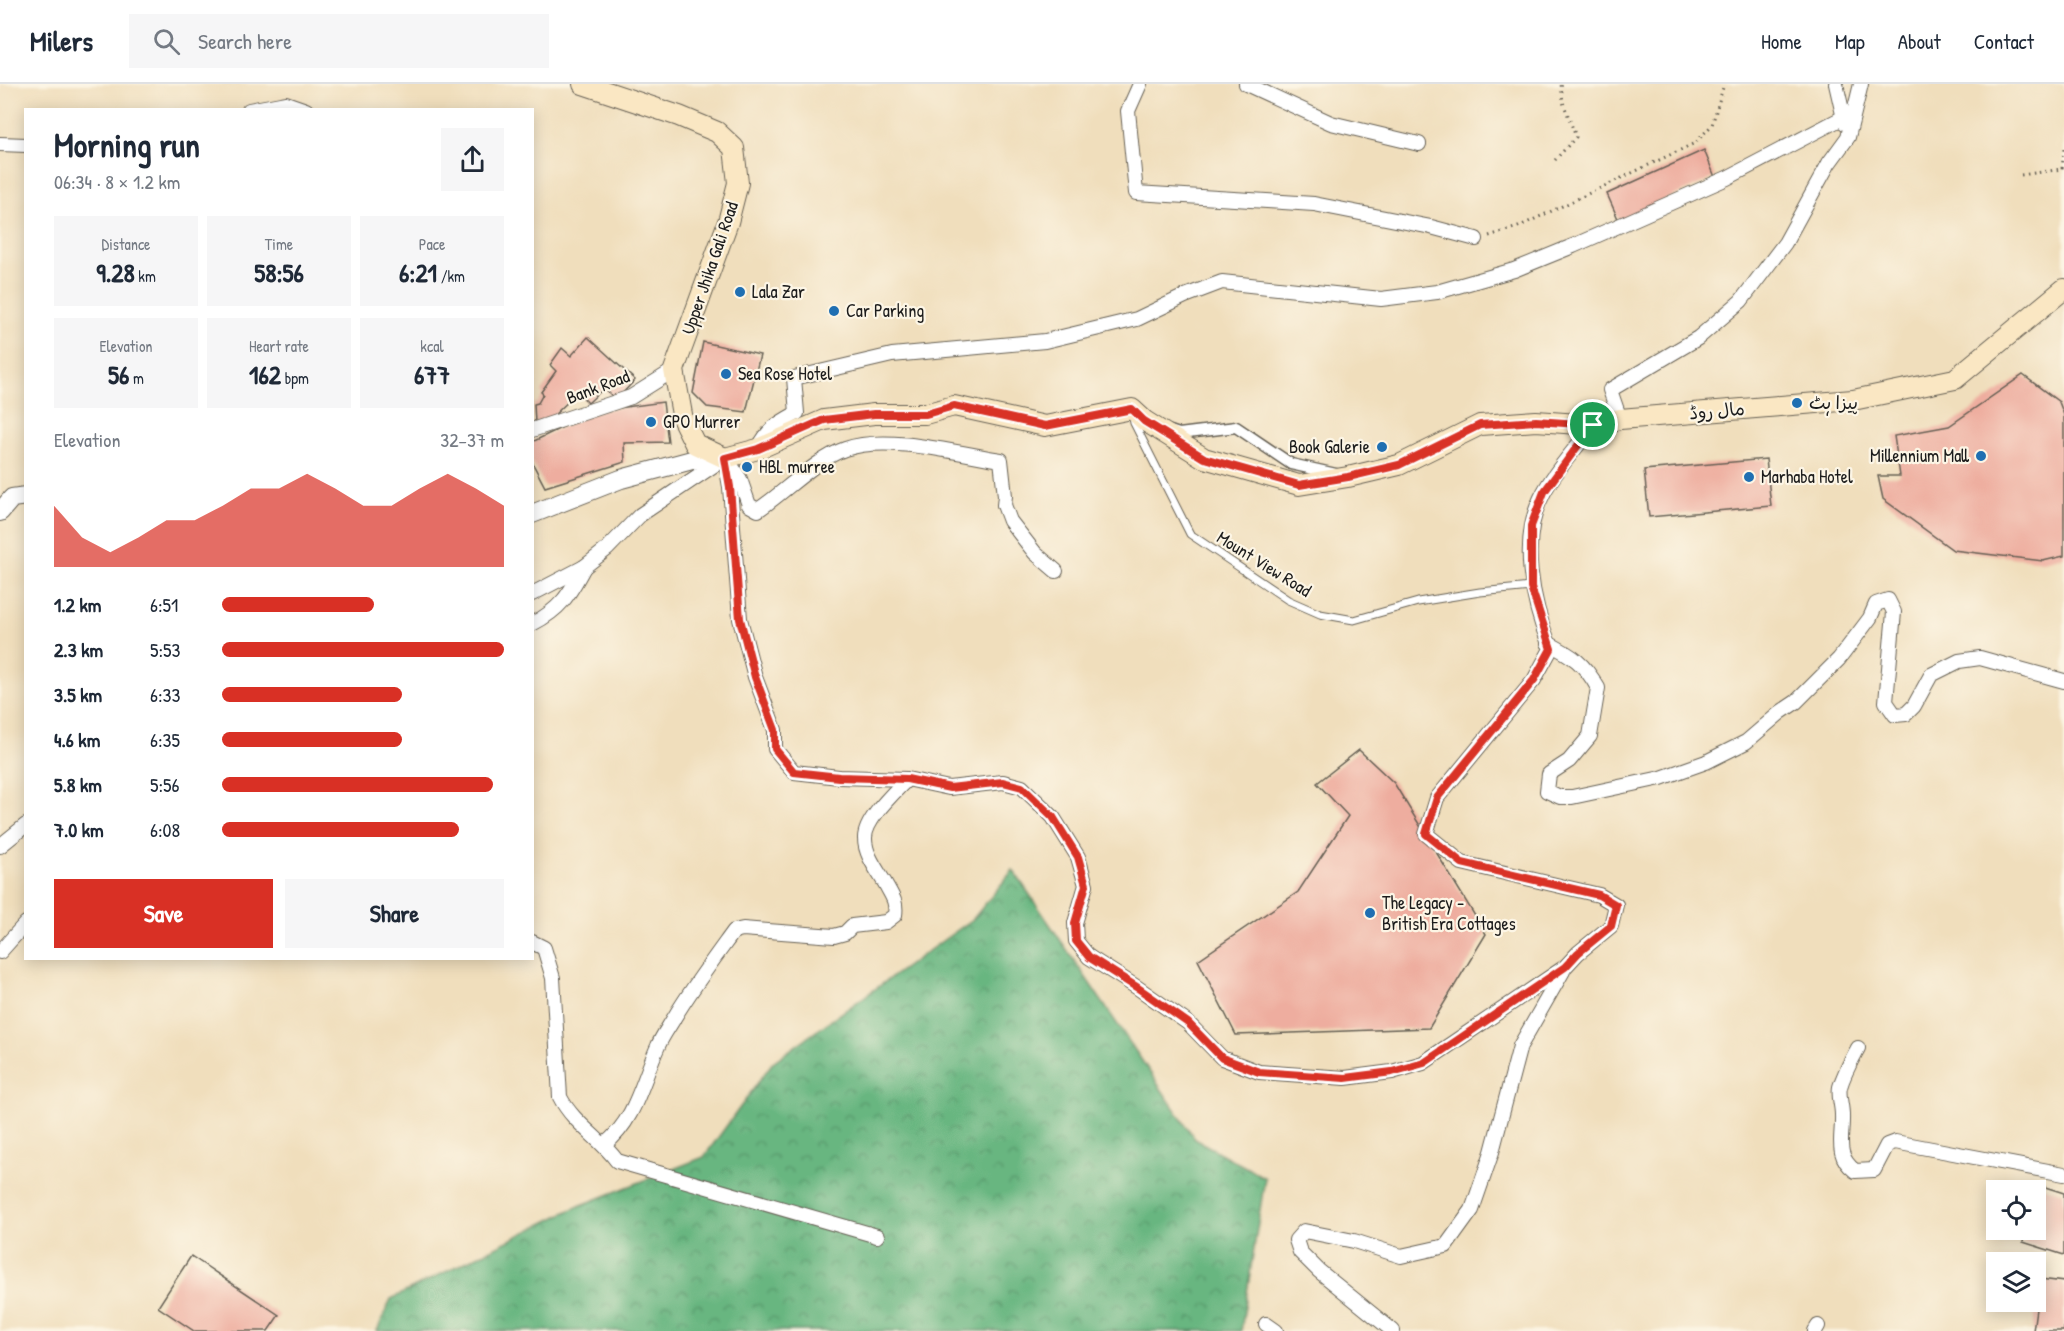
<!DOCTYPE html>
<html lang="en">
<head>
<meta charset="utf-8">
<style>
  :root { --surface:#fff; --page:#f6f6f7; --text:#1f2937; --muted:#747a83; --line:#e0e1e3; --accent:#d93025 }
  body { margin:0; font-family:"Patrick Hand","Playpen Sans Arabic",sans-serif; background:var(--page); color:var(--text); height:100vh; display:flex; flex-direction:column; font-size:22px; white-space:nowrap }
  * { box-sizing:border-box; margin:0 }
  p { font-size:20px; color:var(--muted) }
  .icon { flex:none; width:33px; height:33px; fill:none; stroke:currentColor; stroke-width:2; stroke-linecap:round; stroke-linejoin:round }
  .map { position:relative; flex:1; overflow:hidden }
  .details { position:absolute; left:24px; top:24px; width:510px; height:852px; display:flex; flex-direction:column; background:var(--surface); border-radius:0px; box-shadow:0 3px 15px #0003 }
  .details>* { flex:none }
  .tools { position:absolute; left:1986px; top:1096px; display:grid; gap:12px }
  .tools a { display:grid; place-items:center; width:60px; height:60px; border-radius:0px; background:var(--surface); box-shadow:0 3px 15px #0003; font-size:30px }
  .pin { position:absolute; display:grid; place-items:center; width:51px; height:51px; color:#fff; margin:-26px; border:3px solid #fff; border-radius:50%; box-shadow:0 2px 6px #0007 }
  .round { display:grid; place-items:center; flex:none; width:63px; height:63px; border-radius:0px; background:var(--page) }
  .overview { display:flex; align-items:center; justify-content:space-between; height:102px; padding:0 30px }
  h1 { font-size:33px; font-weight:800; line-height:45px }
  .stats { display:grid; grid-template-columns:repeat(3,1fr); gap:9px; height:102px; padding:6px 30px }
  .stats div { display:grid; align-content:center; border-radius:0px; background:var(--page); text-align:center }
  .stats b { font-size:26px; font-weight:800 }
  .stats small { font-size:16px; font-weight:400 }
  .stats p { font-size:16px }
  .chart { height:168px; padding:12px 30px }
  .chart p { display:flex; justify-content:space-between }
  .chart svg { width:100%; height:108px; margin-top:6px; fill:var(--accent); opacity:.7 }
  .primary-button { display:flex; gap:12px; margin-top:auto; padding:12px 30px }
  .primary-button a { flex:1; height:69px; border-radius:0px; background:var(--accent); color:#fff; font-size:24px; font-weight:800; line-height:69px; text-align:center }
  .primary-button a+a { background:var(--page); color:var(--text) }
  ul { padding:0 30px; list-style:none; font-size:20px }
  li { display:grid; grid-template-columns:96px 72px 1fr; align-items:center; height:45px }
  li i { height:15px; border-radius:8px; background:var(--accent) }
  header { display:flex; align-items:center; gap:36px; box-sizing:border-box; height:84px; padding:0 30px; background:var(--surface); border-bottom:2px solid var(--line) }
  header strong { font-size:28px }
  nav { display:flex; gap:33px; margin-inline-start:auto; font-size:21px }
  .search { width:420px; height:54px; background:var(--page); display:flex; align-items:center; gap:15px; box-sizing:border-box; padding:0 21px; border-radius:0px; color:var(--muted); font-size:22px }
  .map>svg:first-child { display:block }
  .forest { fill:url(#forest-crowns); stroke:#42694e; stroke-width:1.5 }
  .building { fill:#eead9f }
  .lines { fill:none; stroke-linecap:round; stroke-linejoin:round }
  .service-casing { stroke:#666054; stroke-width:9 }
  .pedestrian-casing { stroke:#666054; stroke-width:13 }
  .minor-casing { stroke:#666054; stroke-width:16 }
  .tertiary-casing { stroke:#666054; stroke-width:20 }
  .secondary-casing { stroke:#666054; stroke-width:22 }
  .path { stroke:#666054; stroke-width:3; stroke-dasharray:1.5 4.5; stroke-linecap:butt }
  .service { stroke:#fff; stroke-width:7 }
  .pedestrian { stroke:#fff; stroke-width:10 }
  .minor { stroke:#fff; stroke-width:14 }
  .tertiary { stroke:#fff; stroke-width:18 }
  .secondary { stroke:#fae7c3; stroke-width:20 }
  .route-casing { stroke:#fff; stroke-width:12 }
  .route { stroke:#d93025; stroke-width:8 }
  .poi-dot { fill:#1f6fb2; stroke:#fcf5e5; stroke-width:2 }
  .labels { text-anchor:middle; stroke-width:4.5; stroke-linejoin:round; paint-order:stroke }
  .street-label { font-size:18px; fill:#1c1c1c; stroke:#fcf5e5 }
  .poi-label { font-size:18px; fill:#1c1c1c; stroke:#fcf5e5; text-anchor:start }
</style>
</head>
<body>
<header>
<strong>Milers</strong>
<div class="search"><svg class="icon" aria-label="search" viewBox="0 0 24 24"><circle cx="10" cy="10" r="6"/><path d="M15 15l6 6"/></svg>Search here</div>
<nav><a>Home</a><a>Map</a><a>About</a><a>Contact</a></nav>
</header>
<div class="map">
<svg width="2064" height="1247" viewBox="0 0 2064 1247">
  <defs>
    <pattern id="forest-crowns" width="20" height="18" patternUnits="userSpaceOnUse" patternTransform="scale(1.5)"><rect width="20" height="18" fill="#68b680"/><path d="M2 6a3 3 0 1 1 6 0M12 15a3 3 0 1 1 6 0" fill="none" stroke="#559368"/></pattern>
  </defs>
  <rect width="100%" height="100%" fill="#fcf5e5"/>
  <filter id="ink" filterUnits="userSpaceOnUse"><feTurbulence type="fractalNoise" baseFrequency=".0167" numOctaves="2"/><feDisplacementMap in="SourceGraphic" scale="12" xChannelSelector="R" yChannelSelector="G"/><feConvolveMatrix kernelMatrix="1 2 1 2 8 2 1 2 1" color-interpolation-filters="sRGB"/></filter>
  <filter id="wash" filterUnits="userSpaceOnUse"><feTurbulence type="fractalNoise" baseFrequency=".008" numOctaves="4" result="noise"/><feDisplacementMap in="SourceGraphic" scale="24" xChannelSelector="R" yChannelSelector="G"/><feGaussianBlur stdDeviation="1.35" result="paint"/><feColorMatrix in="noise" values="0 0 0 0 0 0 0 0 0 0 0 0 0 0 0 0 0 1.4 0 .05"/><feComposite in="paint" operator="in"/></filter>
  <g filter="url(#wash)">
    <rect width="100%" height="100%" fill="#f0debc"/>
    <polygon class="forest" points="1013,786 1195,1055 1265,1094 1241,1247 377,1247 391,1215 574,1124 704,1073 773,978 973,835"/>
    <g id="blocks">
      <g class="building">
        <polygon points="1704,66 1715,93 1619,137 1607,110"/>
        <polygon points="588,253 635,296 616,316 604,304 588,319 578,308 550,335 535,339 534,320 538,319 543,310 541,308 556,287 550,281 562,264 571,272"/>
        <polygon points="703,258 760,271 746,328 707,323 693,309"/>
        <polygon points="2023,291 2059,318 2064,331 2064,472 2043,477 1953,466 1883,415 1878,392 1900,392 1894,352 1949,342"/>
        <polygon points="663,318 668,358 624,359 625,378 545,403 532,378 532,358 596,327"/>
        <polygon points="1766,375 1771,422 1649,433 1644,386"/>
        <polygon points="1359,666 1394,699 1486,850 1429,944 1236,951 1198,876 1298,808 1348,732 1317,699"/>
        <polygon points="2039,1101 2064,1109 2064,1171 2023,1158 2026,1146 2036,1146 2036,1113"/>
        <polygon points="191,1172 279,1231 268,1247 194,1247 158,1223"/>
        <polygon points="2040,1195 2064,1198 2064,1247 2033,1247"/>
      </g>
    </g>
  </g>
  <g filter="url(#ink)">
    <use href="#blocks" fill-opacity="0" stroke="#666054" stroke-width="1.5"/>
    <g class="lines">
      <defs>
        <polyline id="service" points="1133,334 1134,339 1190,450 1288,516 1320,530 1354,536 1418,518 1480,508 1531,503"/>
        <polyline id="pedestrian" points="1170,347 1179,350 1236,343 1291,380 1336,390"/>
        <g id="minor">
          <polyline points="1140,0 1128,27 1136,109 1314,120 1431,143 1476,155"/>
          <polyline points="1246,0 1331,39 1419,60"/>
          <polyline points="1836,0 1845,39"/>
          <polyline points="249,26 286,19 306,26"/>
          <polyline points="0,60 26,61"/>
          <polyline points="1620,335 1610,306 1698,254 1741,217 1785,159 1829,79 1848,53 1861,0"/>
          <polyline points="532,346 631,313 674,286"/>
          <path d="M 758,365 C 769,344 777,340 797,329 L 794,294 L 892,271 L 1045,257 L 1137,235 L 1185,212 L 1222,198 L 1381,215 L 1437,208 L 1514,186 L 1573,162 L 1727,94 L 1844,33"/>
          <path d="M 725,374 L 730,403 L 740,535 L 755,593 L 775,646 L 775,665 L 794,688 L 839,693 L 907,695 L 949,704 L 1003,698 L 1022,703 L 1053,733 L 1078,773 L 1086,801 L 1075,839 L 1076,857 L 1089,873 L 1138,904 L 1188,939 L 1222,974 L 1259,988 L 1345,994 L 1392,988 L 1423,979 L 1565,883 L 1578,869 L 1611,842 L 1616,821 L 1599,811 L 1462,779 L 1426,750 L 1437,714 L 1534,596 L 1551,565 C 1532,519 1518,454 1544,408 C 1556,385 1578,363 1593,341"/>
          <path d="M 727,375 L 740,395 L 749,421 L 758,426 C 785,408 816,375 845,365 C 886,350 957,369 1001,376 L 1005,412 L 1004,421 L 1010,437 L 1035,469 L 1056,487"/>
          <polyline points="532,510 584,483 607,465 640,431 723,375"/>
          <path d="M 532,540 C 561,525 569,511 584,483"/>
          <path d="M 1548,559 C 1573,572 1584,579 1598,604 L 1590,652 L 1569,677 L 1549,690 L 1547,707 L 1560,713 L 1572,713 L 1661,694 L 1706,678 L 1746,658 L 1781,628 L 1796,618 L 1839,575 L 1870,534 L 1876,520 L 1888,516 L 1894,528 L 1886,618 L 1895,631 L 1906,630 L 1914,622 L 1931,591 L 1959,577 L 1980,574 L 2064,597"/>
          <polyline points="0,762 26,741"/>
          <path d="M 532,858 L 544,864 L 553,894 L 560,1013 C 573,1039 599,1053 617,1077 L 877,1152"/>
          <polyline points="0,868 26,839"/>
          <path d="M 1858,964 C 1851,977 1844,989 1840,1003 C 1838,1012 1842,1021 1842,1031 C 1843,1053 1834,1071 1855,1087 L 1874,1086 L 1887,1061 L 1895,1058 L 2064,1090"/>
          <path d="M 604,1061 C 636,1036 642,997 658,962 C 662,952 669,943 674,934 C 692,904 713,876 734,847 L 743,845 L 834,852 L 845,849 L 852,842 L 886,838 L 895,831 C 897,818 892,812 886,801 C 878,787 865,771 865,755 C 864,736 895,708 907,695"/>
          <polyline points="1266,1240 1276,1247"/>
          <polyline points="1393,1247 1319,1187 1300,1168 1296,1156 1304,1147 1354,1157 1401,1172 1446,1162 1472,1126 1492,1068 1520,962 1563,887"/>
          <polyline points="1815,1247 1818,1242"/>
        </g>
        <g id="tertiary">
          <polyline points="0,428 12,414 26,412"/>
          <polyline points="532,430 621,395 692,376 725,374"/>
        </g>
        <polyline id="secondary" points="583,0 679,32 717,48 734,64 738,99 728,138 674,286 683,336 695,360 725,374 758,365 824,336 874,330 925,330 954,322 1045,342 1132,325 1145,337 1204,374 1299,401 1348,393 1399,381 1480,341 1536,337 1593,341 1620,335 1853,316 1955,295 2064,205"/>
      </defs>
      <use href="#service" class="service-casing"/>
      <use href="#pedestrian" class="pedestrian-casing"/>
      <use href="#minor" class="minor-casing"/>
      <use href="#tertiary" class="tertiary-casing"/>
      <use href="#secondary" class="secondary-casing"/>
      <g class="path">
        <polyline points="1555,76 1576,53 1563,18 1561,0"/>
        <polyline points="2021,91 2062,85 2064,64"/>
        <polyline points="1489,152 1518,143 1695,59 1712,41 1724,0"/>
      </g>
      <use href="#service" class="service"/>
      <use href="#pedestrian" class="pedestrian"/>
      <use href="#minor" class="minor"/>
      <use href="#tertiary" class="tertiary"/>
      <use href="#secondary" class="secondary"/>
    </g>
  </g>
  <g class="lines" filter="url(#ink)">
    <defs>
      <polygon id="route" points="954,322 1045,342 1132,325 1144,337 1204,374 1299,401 1348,393 1399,381 1480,341 1536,337 1593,341 1544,408 1531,442 1531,503 1551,565 1534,596 1437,714 1426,750 1462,779 1599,811 1616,821 1611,842 1578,869 1565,883 1424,979 1392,988 1345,994 1259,988 1222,974 1188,939 1138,904 1089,873 1076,857 1075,839 1086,801 1078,773 1053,733 1022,703 1003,698 950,704 907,695 839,693 794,688 775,665 775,646 755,593 740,535 730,403 725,374 758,365 824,336 874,330 926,330"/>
    </defs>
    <use href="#route" class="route-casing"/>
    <use href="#route" class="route"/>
  </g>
  <g class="poi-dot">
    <circle cx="740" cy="208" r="6"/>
    <circle cx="834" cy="227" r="6"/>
    <circle cx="726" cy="290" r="6"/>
    <circle cx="1797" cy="319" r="6"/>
    <circle cx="651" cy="338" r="6"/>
    <circle cx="1382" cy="363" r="6"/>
    <circle cx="1981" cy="372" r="6"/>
    <circle cx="747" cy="383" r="6"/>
    <circle cx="1749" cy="393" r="6"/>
    <circle cx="1370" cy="829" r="6"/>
  </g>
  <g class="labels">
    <g class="street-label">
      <text transform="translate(710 184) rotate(-71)" y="6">Upper Jhika Gali Road</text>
      <text transform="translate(598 303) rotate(-21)" y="6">Bank Road</text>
      <text transform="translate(1717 327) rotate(-5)" y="6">مال روڈ</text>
      <text transform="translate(1264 480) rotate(32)" y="6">Mount View Road</text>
    </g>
    <g class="poi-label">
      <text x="752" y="214">Lala Zar</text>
      <text x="846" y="233">Car Parking</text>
      <text x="738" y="296">Sea Rose Hotel</text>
      <text x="1809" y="325">پیزا ہٹ</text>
      <text x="663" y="344">GPO Murrer</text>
      <text x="1370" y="369" text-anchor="end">Book Galerie</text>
      <text x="1969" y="378" text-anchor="end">Millennium Mall</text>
      <text x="759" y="389">HBL murree</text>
      <text x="1761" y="399">Marhaba Hotel</text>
      <text x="1382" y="825">The Legacy -<tspan x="1382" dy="21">British Era Cottages</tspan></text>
    </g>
  </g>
</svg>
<div class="tools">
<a><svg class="icon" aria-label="locate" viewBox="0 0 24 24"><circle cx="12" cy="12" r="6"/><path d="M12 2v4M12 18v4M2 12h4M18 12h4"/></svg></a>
<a><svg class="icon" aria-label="layers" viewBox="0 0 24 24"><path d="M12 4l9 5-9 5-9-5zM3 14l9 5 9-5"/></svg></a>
</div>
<div class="pin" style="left:1593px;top:341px;background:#1e9e55"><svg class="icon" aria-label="arrive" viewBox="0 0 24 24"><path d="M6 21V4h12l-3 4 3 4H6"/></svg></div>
<section class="details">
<div class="overview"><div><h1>Morning run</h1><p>06:34 · 8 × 1.2 km</p></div><a class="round"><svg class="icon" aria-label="share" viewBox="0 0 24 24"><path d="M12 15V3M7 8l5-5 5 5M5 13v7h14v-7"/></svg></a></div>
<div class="stats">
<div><p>Distance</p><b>9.28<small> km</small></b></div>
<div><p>Time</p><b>58:56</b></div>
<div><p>Pace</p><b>6:21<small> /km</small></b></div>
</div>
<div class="stats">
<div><p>Elevation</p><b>56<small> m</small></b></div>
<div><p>Heart rate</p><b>162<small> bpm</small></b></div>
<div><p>kcal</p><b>677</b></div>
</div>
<div class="chart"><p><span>Elevation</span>32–37 m</p>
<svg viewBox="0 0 160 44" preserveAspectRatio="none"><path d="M0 44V19L10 32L20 38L30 32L40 25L50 25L60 19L70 12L80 12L90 6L100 12L110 19L120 19L130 12L140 6L150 12L160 19V44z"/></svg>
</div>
<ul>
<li><b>1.2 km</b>6:51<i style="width:54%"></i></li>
<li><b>2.3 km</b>5:53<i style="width:100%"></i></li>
<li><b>3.5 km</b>6:33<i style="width:64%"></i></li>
<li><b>4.6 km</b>6:35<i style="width:64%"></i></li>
<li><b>5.8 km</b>5:56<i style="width:96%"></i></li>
<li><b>7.0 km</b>6:08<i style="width:84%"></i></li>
</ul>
<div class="primary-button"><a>Save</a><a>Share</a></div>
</section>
</div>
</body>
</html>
